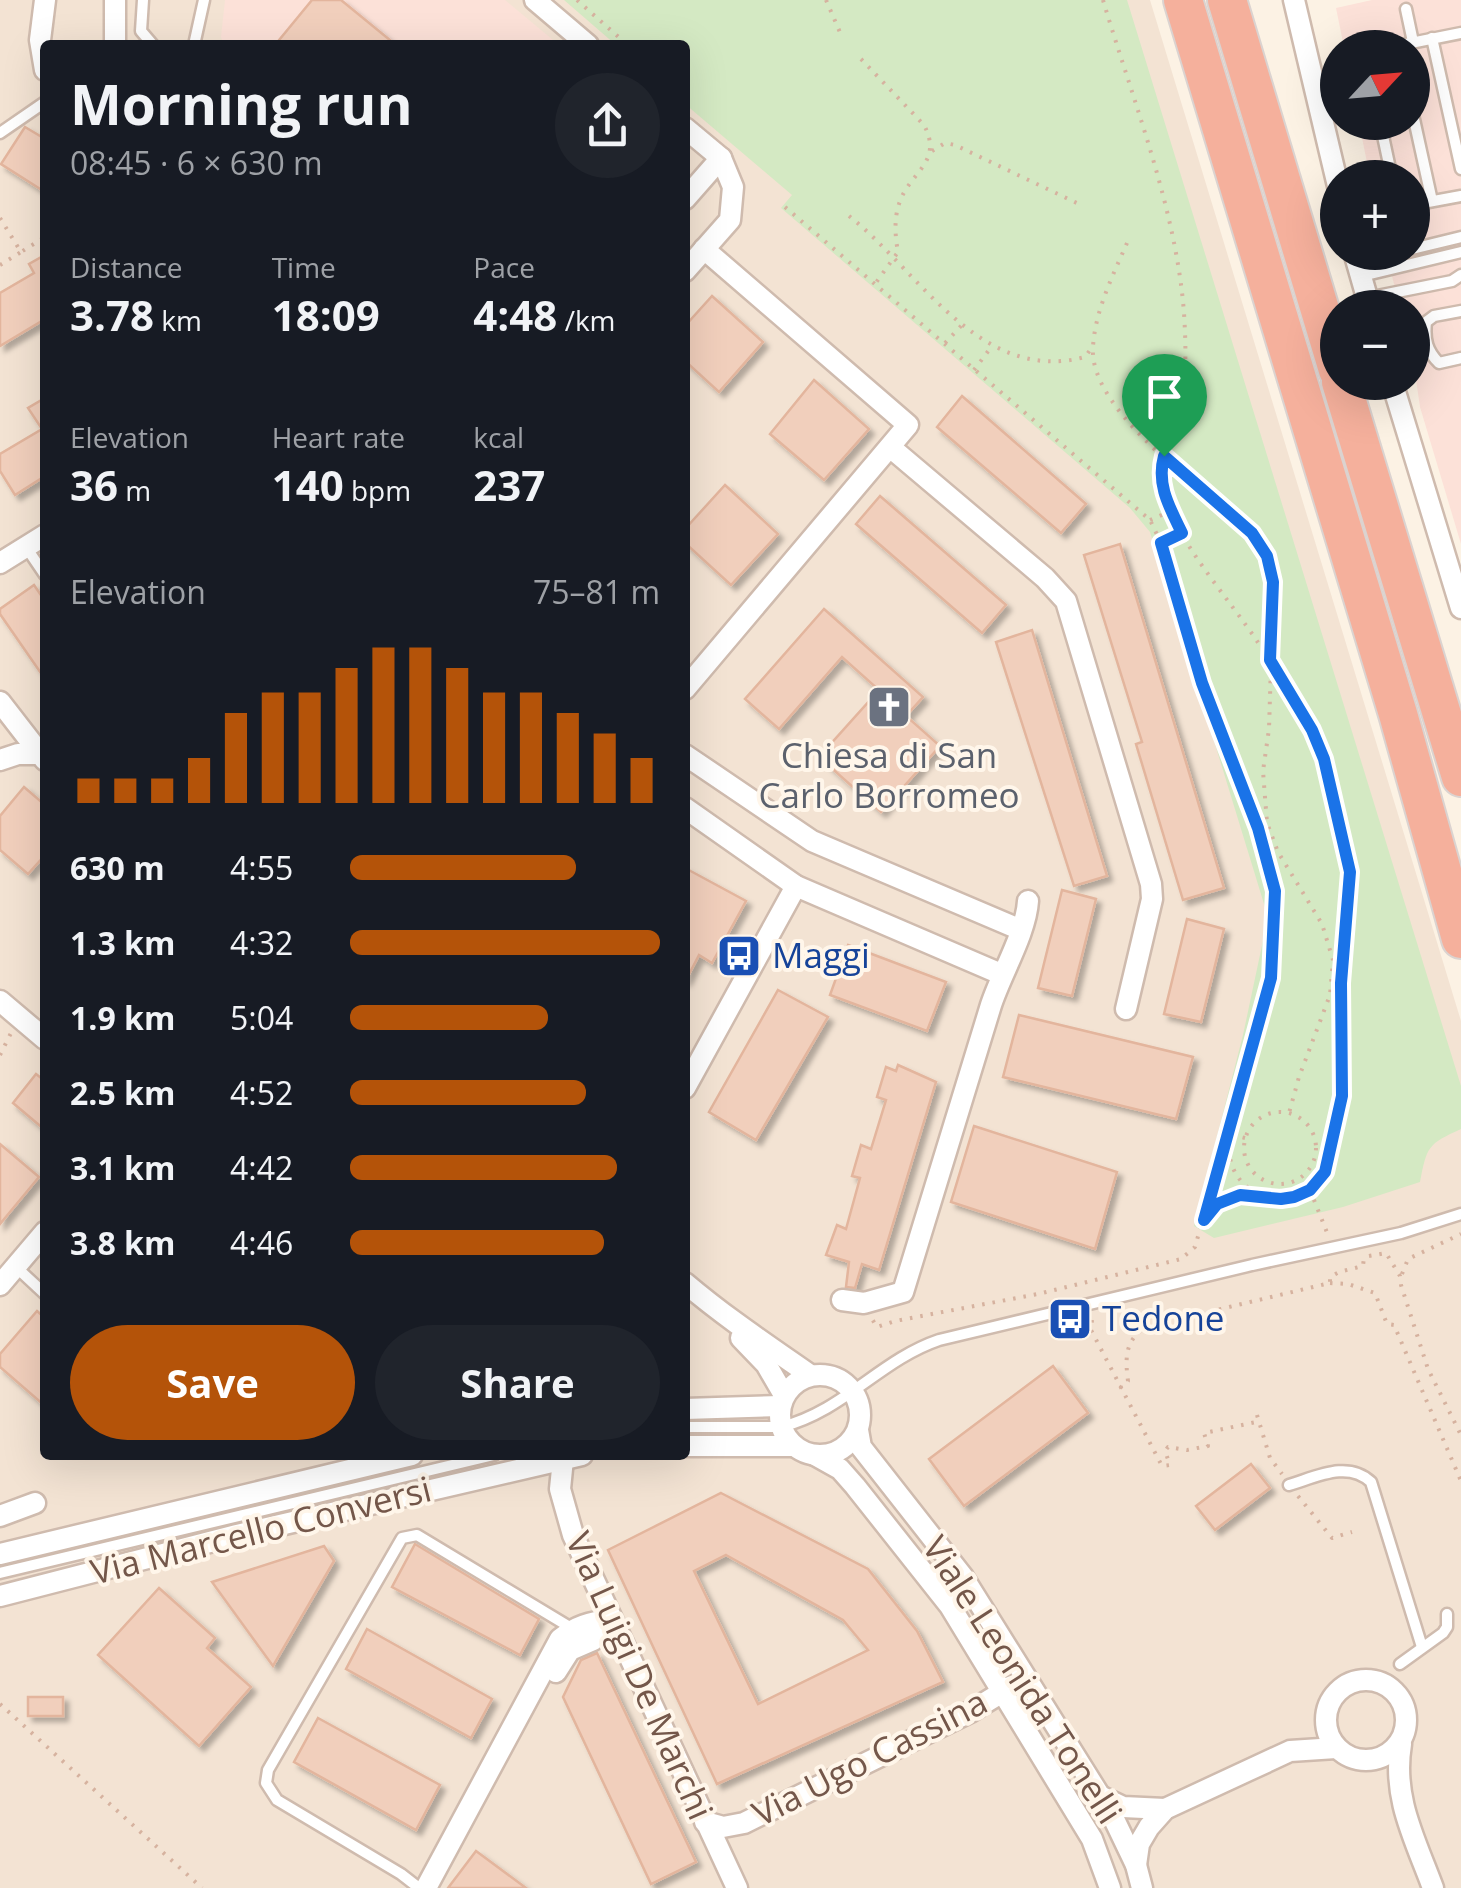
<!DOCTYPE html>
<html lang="en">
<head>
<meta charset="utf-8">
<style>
  :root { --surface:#171b24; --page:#20242c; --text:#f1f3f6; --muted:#9ea1a6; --accent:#b45309 }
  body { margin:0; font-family:"Open Sans",sans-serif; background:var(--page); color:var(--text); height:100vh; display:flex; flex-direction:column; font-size:38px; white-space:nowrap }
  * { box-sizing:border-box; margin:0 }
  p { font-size:32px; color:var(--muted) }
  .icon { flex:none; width:55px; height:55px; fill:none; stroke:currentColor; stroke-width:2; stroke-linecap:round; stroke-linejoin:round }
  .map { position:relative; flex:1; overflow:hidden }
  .drawer { position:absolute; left:40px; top:40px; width:650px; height:1420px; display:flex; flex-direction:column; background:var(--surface); border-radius:10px; box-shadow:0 10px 40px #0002 }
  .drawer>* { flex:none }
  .needle { width:65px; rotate:64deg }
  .fabs { position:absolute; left:1320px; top:30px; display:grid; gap:20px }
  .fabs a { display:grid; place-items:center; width:110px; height:110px; border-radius:50%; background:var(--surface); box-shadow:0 10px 40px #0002; font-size:50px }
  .pin { position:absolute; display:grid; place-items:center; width:85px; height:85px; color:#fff; margin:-102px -42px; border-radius:50% 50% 50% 0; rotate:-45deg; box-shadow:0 0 10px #0007 }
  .pin .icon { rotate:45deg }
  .round { display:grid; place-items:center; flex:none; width:105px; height:105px; border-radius:52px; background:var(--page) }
  .overview { display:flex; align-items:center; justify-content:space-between; height:170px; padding:0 30px }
  h1 { font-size:55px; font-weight:700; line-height:75px }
  .stats { display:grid; grid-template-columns:repeat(3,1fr); gap:15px; height:170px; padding:10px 30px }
  .stats div { display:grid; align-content:center }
  .stats b { font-size:42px; font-weight:700 }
  .stats small { font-size:28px; font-weight:400 }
  .stats p { font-size:28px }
  .chart { height:280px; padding:20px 30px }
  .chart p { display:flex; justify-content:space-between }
  .chart svg { width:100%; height:180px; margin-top:10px; stroke:var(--accent); stroke-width:6 }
  .button { display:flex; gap:20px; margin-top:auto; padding:20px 30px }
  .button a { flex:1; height:115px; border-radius:60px; background:var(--accent); color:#fff; font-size:40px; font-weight:700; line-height:115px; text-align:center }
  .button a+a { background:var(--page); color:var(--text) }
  ul { padding:0 30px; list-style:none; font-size:32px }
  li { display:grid; grid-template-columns:160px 120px 1fr; align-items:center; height:75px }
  li i { height:25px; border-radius:12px; background:var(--accent) }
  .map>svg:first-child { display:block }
  .residential { fill:#f3e3d3; fill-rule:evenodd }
  .commercial { fill:#fce1d8 }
  .green { fill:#d4e9c3 }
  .building { fill:#f1cfbc; stroke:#e3b59d; stroke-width:2.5; fill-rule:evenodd; filter:url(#shadow) }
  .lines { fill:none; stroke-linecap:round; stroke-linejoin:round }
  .service-casing { stroke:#cfbbae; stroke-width:15 }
  .minor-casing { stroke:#cfbbae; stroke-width:25 }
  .motorway-casing { stroke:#dbd3d0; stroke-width:42 }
  .path { stroke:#d6b29f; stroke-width:4; stroke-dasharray:2.5 8; stroke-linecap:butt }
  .service { stroke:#fff; stroke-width:10 }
  .minor { stroke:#fff; stroke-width:20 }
  .motorway { stroke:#f5b09c; stroke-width:38 }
  .route-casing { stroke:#fff; stroke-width:20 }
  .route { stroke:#1a73e8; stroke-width:12 }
  .labels { text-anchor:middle; stroke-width:8; stroke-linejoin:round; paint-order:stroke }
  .worship-label { font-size:35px; fill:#5b616d; stroke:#fff6ea }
  .transit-label { font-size:35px; fill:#164399; stroke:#fff6ea; text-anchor:start }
  .street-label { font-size:35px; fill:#74574a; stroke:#fff6ea }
</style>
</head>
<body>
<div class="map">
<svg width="1461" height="1888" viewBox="0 0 1461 1888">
  <defs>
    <filter id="shadow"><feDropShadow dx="5" dy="5" stdDeviation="2.5" flood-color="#0004"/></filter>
  </defs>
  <rect width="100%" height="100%" fill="#fcf2e4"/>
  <path class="residential" d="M 0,0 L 1150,0 L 1461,1021 L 1461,1888 L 0,1888 ZM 45,45 L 685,45 L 685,1455 L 45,1455 Z"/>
  <g class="commercial">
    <polygon points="225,0 505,0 559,45 224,45 221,37"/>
    <polygon points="1372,0 1461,0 1461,544 1420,407 1413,359 1412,308 1400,307 1386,253 1412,252 1412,178 1370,177 1359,123 1412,122 1412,48 1344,47 1336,8"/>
  </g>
  <path class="green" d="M 564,0 L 1127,0 L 1461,1086 L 1461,1129 C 1428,1144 1427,1146 1420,1182 L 1343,1207 L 1214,1238 L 1194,1226 L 1243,1035 L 1268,917 L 1150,532 L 1130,508 L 781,208 L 792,195 L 685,104 L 685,45 L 616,45 Z"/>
  <g class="building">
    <polygon points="312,0 341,0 396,45 275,45"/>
    <polygon points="25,127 45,139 45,192 1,164"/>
    <polygon points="45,255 45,319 0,346 0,293 34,273 29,264"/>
    <polygon points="712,296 763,342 719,392 685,361 685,326"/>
    <polygon points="814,380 869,429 824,480 770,434"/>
    <polygon points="962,396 1086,504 1061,533 937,427"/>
    <polygon points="45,398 45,476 15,495 0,471 0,454 42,429 28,408"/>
    <polygon points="725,485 778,534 731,585 685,543 685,529"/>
    <polygon points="880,496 1006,605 982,633 856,524"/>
    <polygon points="1120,544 1224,888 1183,900 1136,744 1142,742 1084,555"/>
    <polygon points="34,585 45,601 45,679 0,614 0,609"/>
    <polygon points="824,609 923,697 906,716 940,746 881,812 819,757 879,690 842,657 779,729 745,699"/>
    <polygon points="1032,630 1107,876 1074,886 996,642"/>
    <polygon points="24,787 45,805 45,855 28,874 0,850 0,816"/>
    <polygon points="685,868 746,901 712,963 699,955 685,982"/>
    <polygon points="1062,890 1096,899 1072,996 1038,988"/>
    <polygon points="1187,919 1224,929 1201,1022 1164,1014"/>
    <polygon points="848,945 946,982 927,1031 830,995"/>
    <polygon points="778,990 828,1017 756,1140 709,1112"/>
    <polygon points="1019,1015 1193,1057 1176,1119 1003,1077"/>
    <polygon points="898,1065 936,1082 879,1270 862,1264 855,1288 846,1287 849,1262 826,1255 837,1225 846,1229 860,1178 852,1176 861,1145 871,1149 886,1100 877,1097 886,1067 896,1071"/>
    <polygon points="36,1074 45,1081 45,1130 13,1103"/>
    <polygon points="974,1126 1117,1172 1095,1249 951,1202"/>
    <polygon points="0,1144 39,1177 0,1224"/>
    <polygon points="37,1311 45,1318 45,1406 0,1367 0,1354"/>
    <polygon points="1053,1366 1088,1413 964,1506 929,1459"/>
    <polygon points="1251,1464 1270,1488 1215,1530 1196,1506"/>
    <path d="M 721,1493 L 868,1569 L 917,1631 L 943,1682 L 717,1784 L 608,1550 ZM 726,1555 L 843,1620 L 868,1650 L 758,1704 L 694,1571 Z"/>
    <polygon points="415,1544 539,1619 520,1655 392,1587"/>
    <polygon points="324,1546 334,1561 273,1666 212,1582"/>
    <polygon points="159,1588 215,1638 207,1648 251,1687 199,1746 98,1655"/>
    <polygon points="367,1629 492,1699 471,1738 346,1669"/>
    <polygon points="597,1653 696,1862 651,1884 563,1697 581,1660"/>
    <rect x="28" y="1697" width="35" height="19"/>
    <polygon points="318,1718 440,1785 416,1830 294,1762"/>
    <polygon points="476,1851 526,1888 448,1888"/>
  </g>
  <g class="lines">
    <defs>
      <g id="service">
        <polyline points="143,0 141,31 153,45"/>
        <polyline points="1406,9 1413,42"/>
        <polyline points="1432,38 1461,169"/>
        <polyline points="194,45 204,0"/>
        <polyline points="1386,48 1461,33"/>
        <polyline points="1412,110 1432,201"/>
        <polyline points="1380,122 1392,178"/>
        <polyline points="0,133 45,102"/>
        <polyline points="1412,205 1461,196"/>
        <polyline points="1412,249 1461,237"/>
        <polyline points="1355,260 1396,252"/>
        <polyline points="1362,276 1461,252"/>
        <polyline points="1367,298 1452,281 1461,275"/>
        <path d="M 1461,311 L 1434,316 L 1426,322 C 1424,340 1427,351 1439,363 L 1461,358"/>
        <polyline points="26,547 45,575"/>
        <polyline points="16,1267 45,1294"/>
        <path d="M 685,1427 L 781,1427 C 844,1411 880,1360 939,1340 L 1252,1265 L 1401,1233 L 1461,1214"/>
        <path d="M 1289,1485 C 1316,1477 1348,1460 1371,1482 L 1422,1647"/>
        <polyline points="0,1573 494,1455"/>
        <polyline points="1400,1664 1443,1633 1447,1627 1447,1614"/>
        <polyline points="419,1888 401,1874 277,1800 266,1783 268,1770 402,1538 417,1535 573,1629"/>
      </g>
      <g id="minor">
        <polyline points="115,0 115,45"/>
        <polyline points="535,0 588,45"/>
        <polyline points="1294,0 1338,186"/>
        <polyline points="45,70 40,40 45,0"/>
        <polyline points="685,128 721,158 733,187 730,220 685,271"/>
        <polyline points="685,199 721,158"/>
        <polyline points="1354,252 1370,308"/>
        <polyline points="1392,382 1461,608"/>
        <polyline points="890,447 1045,578 1066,601 1151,884 1152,899 1126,1009"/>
        <polyline points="0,563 45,535"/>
        <polyline points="685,689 908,425 704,249"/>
        <polyline points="0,702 45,760"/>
        <polyline points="685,755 812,841 1019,929"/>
        <polyline points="0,760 18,754 40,754"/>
        <polyline points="685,808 796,886 1001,974"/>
        <polyline points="0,1001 45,1039"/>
        <polyline points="685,1088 796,886"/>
        <path d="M 685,1283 C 725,1317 767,1345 810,1375"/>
        <polyline points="0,1285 45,1232"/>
        <path d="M 842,1300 L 864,1303 L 903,1292 L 991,1005 C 1001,974 1026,933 1028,901"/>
        <polyline points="741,1338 766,1364 784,1395"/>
        <circle cx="820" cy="1415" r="40"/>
        <polyline points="685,1409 780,1406"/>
        <polyline points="858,1430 861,1447 963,1577 1113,1817 1136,1865 1142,1888"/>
        <polyline points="685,1446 794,1446"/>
        <polyline points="815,1455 840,1469 855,1486 950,1606 1092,1839 1110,1888"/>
        <polyline points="563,1459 560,1489 573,1535 737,1888"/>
        <polyline points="0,1516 35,1503"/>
        <polyline points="0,1554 412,1455"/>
        <polyline points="0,1596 237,1535 582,1455"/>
        <polyline points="556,1672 570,1650 593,1640 611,1620"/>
        <circle cx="1366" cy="1720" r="40"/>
        <path d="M 1401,1744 C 1392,1798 1415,1839 1433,1888"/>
        <polyline points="1100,1796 1123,1807 1165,1809"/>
        <polyline points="705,1822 723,1827 744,1823 970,1712 1012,1686"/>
        <polyline points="1136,1865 1139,1844 1149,1827 1165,1809 1290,1751 1336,1748"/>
        <path d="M 426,1888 L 560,1639 C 576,1626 590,1622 611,1620"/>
      </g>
      <g id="motorway">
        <polyline points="1183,0 1398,714 1461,939"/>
        <polyline points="1227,0 1338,370"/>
        <polyline points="1341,382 1461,777"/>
      </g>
    </defs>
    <use href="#service" class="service-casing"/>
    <use href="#minor" class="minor-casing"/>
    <use href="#motorway" class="motorway-casing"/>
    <g class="path">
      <polyline points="577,0 623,41"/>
      <polyline points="826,0 842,37"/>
      <path d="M 1103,0 C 1133,101 1176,208 1184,313 C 1186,345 1187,380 1179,411 C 1172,437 1156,463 1163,491 C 1175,540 1231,601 1259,644 C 1306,713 1343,787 1350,872 C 1355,919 1341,968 1341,1015 C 1342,1057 1347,1144 1321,1178 C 1289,1220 1242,1174 1207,1216"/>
      <path d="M 861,59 L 924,125 C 944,163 909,172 899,204 C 894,219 895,236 898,252 L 875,284"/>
      <polyline points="932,151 945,143 955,145 1081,205"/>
      <polyline points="785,207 1150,520 1161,543 1202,683 1258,828 1275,891 1271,978 1195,1247 1181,1259 1038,1294 895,1321 877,1327 872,1319"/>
      <path d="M 849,216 C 919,271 980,385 1085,357 L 1093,346"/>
      <polyline points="0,218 21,252 45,237"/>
      <path d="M 1127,243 C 1113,275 1095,311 1093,347 C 1088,414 1217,498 1261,543 L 1271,568 L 1273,599 L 1269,729 L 1263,771 L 1267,823 L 1278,852 L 1322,924 L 1333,960 L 1330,995 L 1299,1077 L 1289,1113"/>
      <polyline points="0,265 21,252"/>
      <polyline points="945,343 962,325"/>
      <polyline points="974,370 992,346"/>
      <polyline points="1150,520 1171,511"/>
      <polyline points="1161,543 1182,533"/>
      <polyline points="0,1055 11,1033"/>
      <circle cx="1280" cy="1148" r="36"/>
      <path d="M 1245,1138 L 1229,1134 C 1227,1160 1233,1181 1258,1194"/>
      <polyline points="1310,1190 1328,1235"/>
      <polyline points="1369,1256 1386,1253 1400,1276 1401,1285 1428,1369 1461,1435"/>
      <polyline points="1402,1274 1408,1259 1461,1234"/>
      <polyline points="1330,1283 1348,1284 1375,1293 1387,1324 1394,1325 1461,1481"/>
      <polyline points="1092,1320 1091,1330 1162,1466 1170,1465 1165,1451 1168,1447 1187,1450 1208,1446 1204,1433 1261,1421"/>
      <path d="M 1120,1388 L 1128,1381 C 1125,1358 1125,1341 1145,1327 L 1330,1283 L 1330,1277 L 1339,1272 L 1363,1266 L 1364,1257"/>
      <polyline points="1257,1415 1270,1458 1282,1474"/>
      <polyline points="1298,1496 1332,1538 1352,1532"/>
      <polyline points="0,1704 202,1888"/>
    </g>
    <use href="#service" class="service"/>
    <use href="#minor" class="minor"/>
    <use href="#motorway" class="motorway"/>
  </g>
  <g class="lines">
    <defs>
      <path id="route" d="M 1164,456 L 1252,533 L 1267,556 L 1273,582 L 1270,660 L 1312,730 L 1324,759 L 1350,872 L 1341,983 L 1342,1096 L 1325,1172 L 1310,1190 L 1294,1197 L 1281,1199 L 1240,1195 L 1217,1204 L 1204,1220 L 1271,978 L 1275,891 L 1258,828 L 1202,683 L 1161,543 L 1182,533 C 1170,508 1156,485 1164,456 Z"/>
    </defs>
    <use href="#route" class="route-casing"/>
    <use href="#route" class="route"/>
  </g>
  <defs>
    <symbol id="church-square" viewBox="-11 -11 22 22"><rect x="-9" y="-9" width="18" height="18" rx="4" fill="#6b7280" stroke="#fff6ea"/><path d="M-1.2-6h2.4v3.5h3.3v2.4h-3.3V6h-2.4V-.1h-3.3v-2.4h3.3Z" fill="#fff"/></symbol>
    <symbol id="bus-square" viewBox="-11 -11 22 22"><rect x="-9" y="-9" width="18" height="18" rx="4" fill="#1a4fb4" stroke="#fff6ea"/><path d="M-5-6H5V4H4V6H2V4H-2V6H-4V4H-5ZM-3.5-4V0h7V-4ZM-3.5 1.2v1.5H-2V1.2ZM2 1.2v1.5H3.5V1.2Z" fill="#fff"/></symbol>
  </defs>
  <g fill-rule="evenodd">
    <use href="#church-square" x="864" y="682" width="50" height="50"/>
    <use href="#bus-square" x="714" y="931" width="50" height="50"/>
    <use href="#bus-square" x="1045" y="1294" width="50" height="50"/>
  </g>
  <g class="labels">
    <g class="worship-label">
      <text x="889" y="768">Chiesa di San<tspan x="889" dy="40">Carlo Borromeo</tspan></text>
    </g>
    <g class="transit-label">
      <text x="772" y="968">Maggi</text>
      <text x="1102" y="1331">Tedone</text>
    </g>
    <g class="street-label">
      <text transform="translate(261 1531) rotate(-14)" y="12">Via Marcello Conversi</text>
      <text transform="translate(639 1676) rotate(66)" y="12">Via Luigi De Marchi</text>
      <text transform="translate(1022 1680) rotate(57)" y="12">Viale Leonida Tonelli</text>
      <text transform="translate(870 1758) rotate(-27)" y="12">Via Ugo Cassina</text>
    </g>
  </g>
</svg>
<div class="fabs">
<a><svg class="needle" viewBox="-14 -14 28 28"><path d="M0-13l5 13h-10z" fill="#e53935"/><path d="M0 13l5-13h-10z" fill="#9ea1a6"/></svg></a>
<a>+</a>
<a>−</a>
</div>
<div class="pin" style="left:1164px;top:456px;background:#1e9e55"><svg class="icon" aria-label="arrive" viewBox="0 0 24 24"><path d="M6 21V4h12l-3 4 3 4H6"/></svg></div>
<section class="drawer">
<div class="overview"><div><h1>Morning run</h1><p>08:45 · 6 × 630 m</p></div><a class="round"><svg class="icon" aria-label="share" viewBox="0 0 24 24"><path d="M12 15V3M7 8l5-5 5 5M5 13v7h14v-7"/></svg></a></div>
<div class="stats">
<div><p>Distance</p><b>3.78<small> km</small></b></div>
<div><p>Time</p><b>18:09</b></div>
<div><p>Pace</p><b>4:48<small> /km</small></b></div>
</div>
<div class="stats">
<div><p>Elevation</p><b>36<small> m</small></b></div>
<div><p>Heart rate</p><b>140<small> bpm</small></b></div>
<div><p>kcal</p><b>237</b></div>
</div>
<div class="chart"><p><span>Elevation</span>75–81 m</p>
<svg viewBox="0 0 160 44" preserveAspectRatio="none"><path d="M5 44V38M15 44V38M25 44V38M35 44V33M45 44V22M55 44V17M65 44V17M75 44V11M85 44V6M95 44V6M105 44V11M115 44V17M125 44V17M135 44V22M145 44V27M155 44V33"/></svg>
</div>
<ul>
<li><b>630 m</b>4:55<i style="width:73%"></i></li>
<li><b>1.3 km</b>4:32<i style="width:100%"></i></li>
<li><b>1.9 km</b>5:04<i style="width:64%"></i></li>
<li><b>2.5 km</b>4:52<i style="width:76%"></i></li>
<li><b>3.1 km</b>4:42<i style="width:86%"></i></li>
<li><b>3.8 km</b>4:46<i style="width:82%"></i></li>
</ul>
<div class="button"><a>Save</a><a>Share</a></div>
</section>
</div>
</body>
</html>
